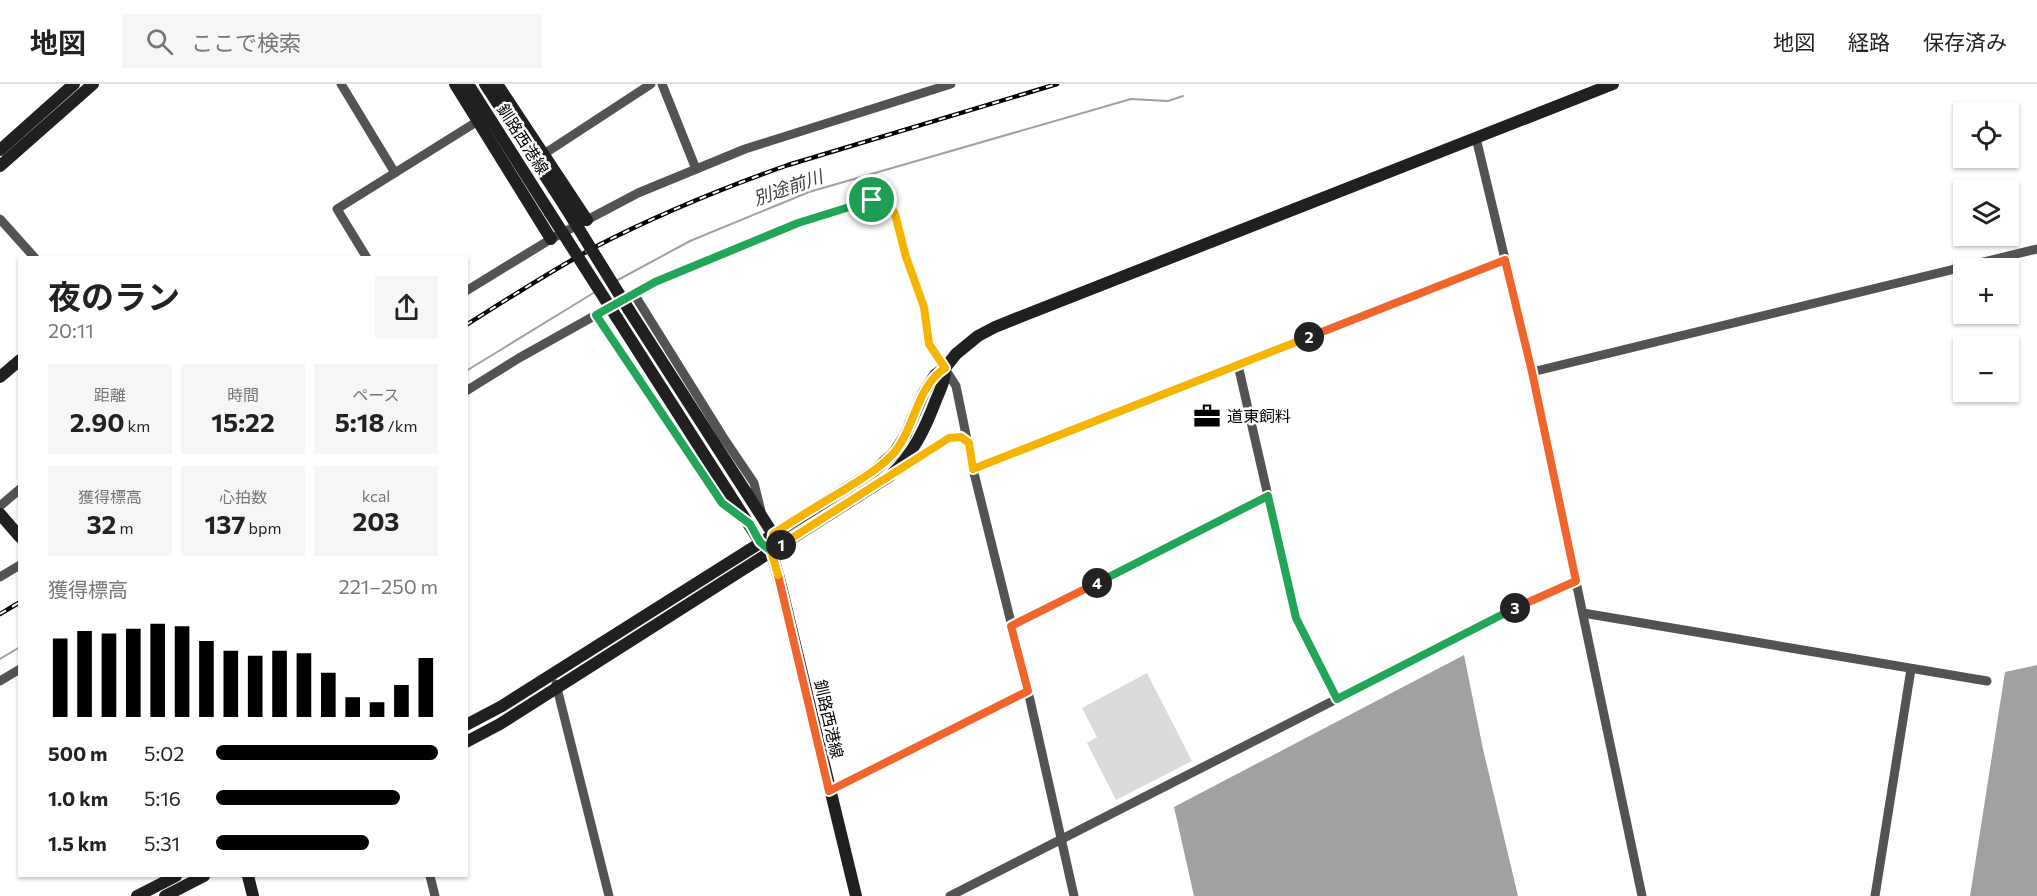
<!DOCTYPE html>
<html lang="ja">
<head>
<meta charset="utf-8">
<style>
  :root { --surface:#fff; --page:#f6f6f6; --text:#222; --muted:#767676; --line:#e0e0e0; --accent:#000 }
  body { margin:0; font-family:Commissioner,"Noto Sans JP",sans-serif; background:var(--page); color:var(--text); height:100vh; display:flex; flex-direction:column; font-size:22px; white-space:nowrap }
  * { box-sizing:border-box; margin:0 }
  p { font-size:20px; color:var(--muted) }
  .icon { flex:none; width:33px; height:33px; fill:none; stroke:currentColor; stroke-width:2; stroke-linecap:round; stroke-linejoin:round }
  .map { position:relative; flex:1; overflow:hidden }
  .side { position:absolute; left:18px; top:172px; width:450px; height:621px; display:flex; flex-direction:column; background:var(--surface); border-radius:0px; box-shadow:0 2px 4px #0004 }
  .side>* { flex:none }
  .fabs { position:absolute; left:1953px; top:18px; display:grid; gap:12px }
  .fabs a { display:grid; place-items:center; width:66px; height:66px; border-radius:0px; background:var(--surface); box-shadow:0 2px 4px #0004; font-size:30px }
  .pin { position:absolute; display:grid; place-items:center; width:51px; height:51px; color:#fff; margin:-26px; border:3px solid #fff; border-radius:50%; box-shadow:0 2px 6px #0007 }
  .km { position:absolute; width:30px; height:30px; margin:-15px; border-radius:50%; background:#222; color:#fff; font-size:16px; line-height:30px; text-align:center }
  .round { display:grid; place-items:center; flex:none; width:63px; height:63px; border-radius:0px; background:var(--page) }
  .summary { display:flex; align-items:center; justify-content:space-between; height:102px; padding:0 30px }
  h1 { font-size:33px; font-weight:700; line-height:45px }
  .metrics { display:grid; grid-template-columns:repeat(3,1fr); gap:9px; height:102px; padding:6px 30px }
  .metrics div { display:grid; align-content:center; border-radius:0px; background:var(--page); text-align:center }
  .metrics b { font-size:26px; font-weight:700 }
  .metrics small { font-size:16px; font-weight:400 }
  .metrics p { font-size:16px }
  .chart { height:168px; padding:12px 30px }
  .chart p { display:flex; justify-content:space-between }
  .chart svg { width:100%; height:108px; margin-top:6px; stroke:var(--accent); stroke-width:6 }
  ul { padding:0 30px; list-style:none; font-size:20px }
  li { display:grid; grid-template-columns:96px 72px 1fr; align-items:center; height:45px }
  li i { height:15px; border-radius:8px; background:var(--accent) }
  header { display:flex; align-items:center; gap:36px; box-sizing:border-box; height:84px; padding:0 30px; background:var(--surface); border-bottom:2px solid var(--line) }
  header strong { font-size:28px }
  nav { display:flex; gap:33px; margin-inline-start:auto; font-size:21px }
  .search { width:420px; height:54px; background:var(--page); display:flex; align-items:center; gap:15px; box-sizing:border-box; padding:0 21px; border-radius:0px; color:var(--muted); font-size:22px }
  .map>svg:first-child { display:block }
  .green { fill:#dadada }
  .water { fill:#a1a1a1 }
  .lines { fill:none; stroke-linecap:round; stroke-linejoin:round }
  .stream { stroke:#a1a1a1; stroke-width:2 }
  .street { stroke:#535353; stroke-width:9 }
  .secondary { stroke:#202020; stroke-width:12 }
  .rail-casing { stroke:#000; stroke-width:4.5 }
  .rail { stroke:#fff; stroke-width:2; stroke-dasharray:7; stroke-linecap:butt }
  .secondary-bridge { stroke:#202020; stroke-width:12 }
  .split-1-casing { stroke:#fff; stroke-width:12 }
  .split-2-casing { stroke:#fff; stroke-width:12 }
  .split-3-casing { stroke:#fff; stroke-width:12 }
  .split-4-casing { stroke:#fff; stroke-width:12 }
  .split-5-casing { stroke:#fff; stroke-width:12 }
  .split-6-casing { stroke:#fff; stroke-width:12 }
  .split-1 { stroke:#22a559; stroke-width:8 }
  .split-2 { stroke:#f5b400; stroke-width:8 }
  .split-3 { stroke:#f0652b; stroke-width:8 }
  .split-4 { stroke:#22a559; stroke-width:8 }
  .split-5 { stroke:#f0652b; stroke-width:8 }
  .split-6 { stroke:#f5b400; stroke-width:8 }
  .labels { text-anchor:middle; stroke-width:5; stroke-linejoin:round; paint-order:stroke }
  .street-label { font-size:16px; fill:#000; stroke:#fff }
  .poi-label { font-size:16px; fill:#000; stroke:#fff; text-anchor:start }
  .water-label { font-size:18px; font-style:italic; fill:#424242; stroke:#fff }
</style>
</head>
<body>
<header>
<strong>地図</strong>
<div class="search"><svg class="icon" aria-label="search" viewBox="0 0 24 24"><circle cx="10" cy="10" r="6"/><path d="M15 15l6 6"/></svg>ここで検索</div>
<nav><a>地図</a><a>経路</a><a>保存済み</a></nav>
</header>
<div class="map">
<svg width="2037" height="812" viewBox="0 0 2037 812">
  <rect width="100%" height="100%" fill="#fff"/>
  <polygon class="green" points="1147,589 1192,677 1116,716 1087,659 1097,653 1082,624"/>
  <g class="water">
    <polygon points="1464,571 1483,665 1518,812 1194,812 1174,723"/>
    <polygon points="2037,581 2037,812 1970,812 2005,588"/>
  </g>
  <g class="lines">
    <g class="stream">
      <polyline points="616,197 690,157 809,108 1131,15 1168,17 1183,12"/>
      <polyline points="466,287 595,208"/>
      <polyline points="0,575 20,563"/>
    </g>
    <g class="street">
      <polyline points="341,0 395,89"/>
      <polyline points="662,0 696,85"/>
      <polyline points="1476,54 1532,288 1642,812"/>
      <polyline points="544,70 651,0"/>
      <polyline points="0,135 35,174"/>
      <polyline points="367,174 337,125 478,37"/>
      <polyline points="466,207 551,155 638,109 745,65 951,0"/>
      <polyline points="634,210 723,353 754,399 761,427"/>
      <polyline points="596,231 722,419 743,435"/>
      <polyline points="1238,281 1296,534 1337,615"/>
      <polyline points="1532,288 2037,165"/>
      <polyline points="466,307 519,274 655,198 798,139 872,116 888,118 895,130 906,173 924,223 929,260 956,302 973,385 1028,607 1074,812"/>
      <path d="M 898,385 C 919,376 937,355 961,353 L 969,359"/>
      <polyline points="973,385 1505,176"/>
      <polyline points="0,422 20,405"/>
      <polyline points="0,493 20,481"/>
      <polyline points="1583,529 1987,597"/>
      <polyline points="1011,542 1268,413"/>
      <polyline points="0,597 20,585"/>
      <polyline points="556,600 609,812"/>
      <polyline points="829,707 1028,607"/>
      <polyline points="430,792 435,812"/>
      <polyline points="950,812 1529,517 1576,497"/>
      <polyline points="1875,812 1911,585"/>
    </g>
    <g class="secondary">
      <polyline points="455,0 551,155"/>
      <polyline points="468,0 550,129"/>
      <polyline points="485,0 564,121"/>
      <polyline points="497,0 587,136"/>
      <polyline points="0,66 74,0"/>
      <polyline points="0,82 93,0"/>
      <polyline points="629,226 773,450 771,467 779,494 856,812"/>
      <polyline points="617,234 760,458 766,462"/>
      <polyline points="0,293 20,276"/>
      <polyline points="0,430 20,453"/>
      <polyline points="466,641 502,622 874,387 893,370 905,352 924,308 935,291 945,284 956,270 978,252 995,243 1025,231 1613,0"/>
      <path d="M 466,658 L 500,640 L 890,392 C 913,370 925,345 936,316 C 941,304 945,297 945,284"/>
      <polyline points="248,792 253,812"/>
      <polyline points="137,812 176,792"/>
      <polyline points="165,812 204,792"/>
    </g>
    <defs>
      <g id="rail">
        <path d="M 466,241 C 509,214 551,187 595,163 C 657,131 723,104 788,81 L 1057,0"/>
        <polyline points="0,530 20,518"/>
      </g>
    </defs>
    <use href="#rail" class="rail-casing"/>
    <use href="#rail" class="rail"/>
    <g class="secondary-bridge">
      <polyline points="564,121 629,226"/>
      <polyline points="550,129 617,234"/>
    </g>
  </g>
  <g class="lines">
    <defs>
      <polyline id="split-1" points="781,461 771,467 760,458 750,440 722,419 596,231 655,198 798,139 872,116"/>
      <polyline id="split-2" points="781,461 949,354 961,353 969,359 973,385 1309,253"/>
      <polyline id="split-3" points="1309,253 1505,176 1532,288 1576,497 1515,524"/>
      <polyline id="split-4" points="1097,499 1268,412 1296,534 1337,615 1515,524"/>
      <polyline id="split-5" points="778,491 829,707 1028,607 1011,542 1097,499"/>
      <path id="split-6" d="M 778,491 L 771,467 L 773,450 C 796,435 820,420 844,406 C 861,395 879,385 893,370 C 915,345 916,303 945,284 L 929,260 L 924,223 L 906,173 L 895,130 L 888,118 L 872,116"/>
    </defs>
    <use href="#split-1" class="split-1-casing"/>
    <use href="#split-2" class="split-2-casing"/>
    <use href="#split-3" class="split-3-casing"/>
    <use href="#split-4" class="split-4-casing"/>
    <use href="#split-5" class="split-5-casing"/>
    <use href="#split-6" class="split-6-casing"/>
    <use href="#split-1" class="split-1"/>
    <use href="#split-2" class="split-2"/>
    <use href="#split-3" class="split-3"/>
    <use href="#split-4" class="split-4"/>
    <use href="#split-5" class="split-5"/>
    <use href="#split-6" class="split-6"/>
  </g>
  <defs>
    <symbol id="office-bare" viewBox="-9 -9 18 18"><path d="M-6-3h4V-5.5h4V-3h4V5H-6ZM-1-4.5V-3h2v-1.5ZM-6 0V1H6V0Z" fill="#000" stroke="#fff" stroke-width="2.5" paint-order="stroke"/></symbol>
  </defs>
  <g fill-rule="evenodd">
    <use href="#office-bare" x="1188" y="313" width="38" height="38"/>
  </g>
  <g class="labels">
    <g class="street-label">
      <text transform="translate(523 55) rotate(57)" y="6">釧路西港線</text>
      <text transform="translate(829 635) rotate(77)" y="6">釧路西港線</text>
    </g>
    <g class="poi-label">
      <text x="1227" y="338">道東飼料</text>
    </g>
    <g class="water-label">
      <text transform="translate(788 104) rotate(-19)" y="6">別途前川</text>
    </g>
  </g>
</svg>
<div class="fabs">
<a><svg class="icon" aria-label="locate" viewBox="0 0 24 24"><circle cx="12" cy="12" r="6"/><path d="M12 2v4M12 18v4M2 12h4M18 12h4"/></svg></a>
<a><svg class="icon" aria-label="layers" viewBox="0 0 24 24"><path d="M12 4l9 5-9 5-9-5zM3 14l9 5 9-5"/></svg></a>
<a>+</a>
<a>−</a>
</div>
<div class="pin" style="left:872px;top:116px;background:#1e9e55"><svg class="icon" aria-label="arrive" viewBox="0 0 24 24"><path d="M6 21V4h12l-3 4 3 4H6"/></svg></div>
<b class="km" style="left:781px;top:461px">1</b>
<b class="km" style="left:1309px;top:253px">2</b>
<b class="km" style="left:1515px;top:524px">3</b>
<b class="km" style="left:1097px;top:499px">4</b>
<section class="side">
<div class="summary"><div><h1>夜のラン</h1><p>20:11</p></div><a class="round"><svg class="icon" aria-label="share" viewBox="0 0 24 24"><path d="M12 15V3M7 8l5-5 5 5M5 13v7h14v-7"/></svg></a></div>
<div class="metrics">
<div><p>距離</p><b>2.90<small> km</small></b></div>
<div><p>時間</p><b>15:22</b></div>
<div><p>ペース</p><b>5:18<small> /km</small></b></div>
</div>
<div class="metrics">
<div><p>獲得標高</p><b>32<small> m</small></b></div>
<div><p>心拍数</p><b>137<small> bpm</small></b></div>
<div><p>kcal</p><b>203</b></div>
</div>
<div class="chart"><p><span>獲得標高</span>221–250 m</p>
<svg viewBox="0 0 160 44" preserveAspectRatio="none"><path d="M5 44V12M15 44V9M25 44V10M35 44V8M45 44V6M55 44V7M65 44V13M75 44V17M85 44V19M95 44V17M105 44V18M115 44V26M125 44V36M135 44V38M145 44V31M155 44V20"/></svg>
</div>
<ul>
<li><b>500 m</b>5:02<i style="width:100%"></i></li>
<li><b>1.0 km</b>5:16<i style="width:83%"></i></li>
<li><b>1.5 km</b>5:31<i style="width:69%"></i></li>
</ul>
</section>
</div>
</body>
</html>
